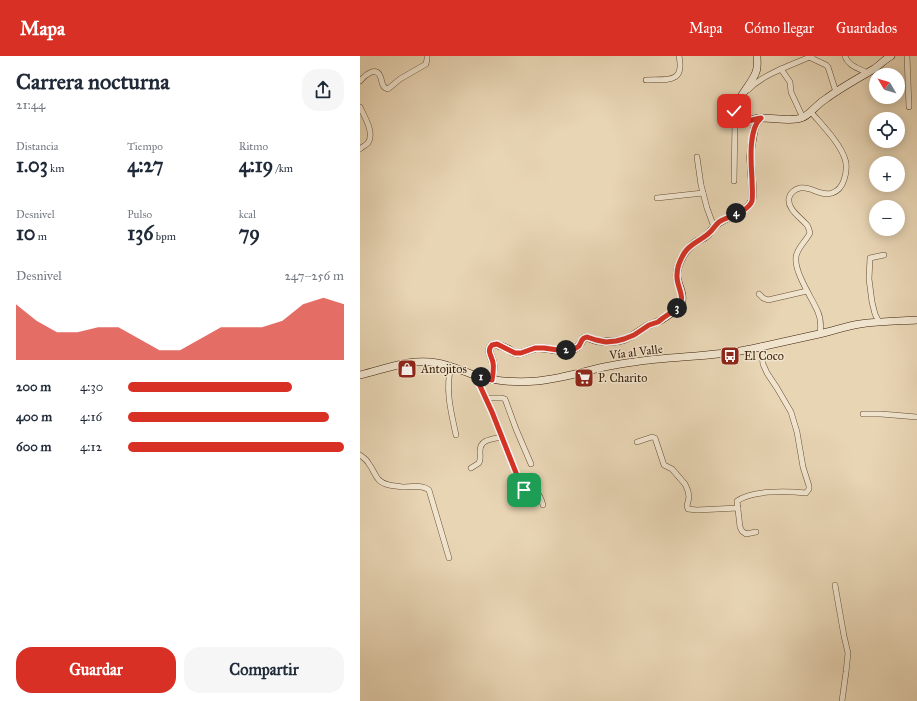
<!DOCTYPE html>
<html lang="es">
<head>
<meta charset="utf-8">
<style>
  :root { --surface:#fff; --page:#f6f6f7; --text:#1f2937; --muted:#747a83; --accent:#d93025 }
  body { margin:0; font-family:"IM FELL Great Primer",serif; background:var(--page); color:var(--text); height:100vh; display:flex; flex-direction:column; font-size:15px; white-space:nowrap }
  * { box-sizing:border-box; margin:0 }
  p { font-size:13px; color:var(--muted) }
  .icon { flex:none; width:22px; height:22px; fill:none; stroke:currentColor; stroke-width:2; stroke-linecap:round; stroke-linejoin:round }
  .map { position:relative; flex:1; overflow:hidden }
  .drawer { display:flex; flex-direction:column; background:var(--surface); width:360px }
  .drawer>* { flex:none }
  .needle { width:26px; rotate:308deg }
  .tools { position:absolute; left:509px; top:12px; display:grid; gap:8px }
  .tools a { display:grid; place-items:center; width:36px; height:36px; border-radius:50%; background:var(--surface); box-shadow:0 2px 10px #0003; font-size:20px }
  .pin { position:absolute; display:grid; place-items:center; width:34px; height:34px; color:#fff; margin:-17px; border-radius:8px; box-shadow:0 2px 6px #0006 }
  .km { position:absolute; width:20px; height:20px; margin:-10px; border-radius:50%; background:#222; color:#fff; font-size:11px; line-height:20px; text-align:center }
  .round { display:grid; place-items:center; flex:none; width:42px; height:42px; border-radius:16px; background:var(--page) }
  .overview { display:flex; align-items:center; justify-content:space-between; height:68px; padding:0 16px }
  h1 { font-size:22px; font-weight:700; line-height:30px }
  .figures { display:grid; grid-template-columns:repeat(3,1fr); gap:6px; height:68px; padding:4px 16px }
  .figures div { display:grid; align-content:center }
  .figures b { font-size:20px; font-weight:700 }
  .figures small { font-size:11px; font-weight:400 }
  .figures p { font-size:11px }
  .chart { height:112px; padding:8px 16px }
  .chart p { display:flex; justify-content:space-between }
  .chart svg { width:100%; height:72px; margin-top:4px; fill:var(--accent); opacity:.7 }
  .cta { display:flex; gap:8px; margin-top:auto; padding:8px 16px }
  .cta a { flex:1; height:46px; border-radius:16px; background:var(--accent); color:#fff; font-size:16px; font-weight:700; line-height:46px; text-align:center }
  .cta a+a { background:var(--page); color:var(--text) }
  ul { padding:0 16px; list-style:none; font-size:13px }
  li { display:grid; grid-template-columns:64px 48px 1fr; align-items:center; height:30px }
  li i { height:10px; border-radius:5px; background:var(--accent) }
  header { display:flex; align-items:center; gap:24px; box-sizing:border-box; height:56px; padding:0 20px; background:var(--accent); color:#fff }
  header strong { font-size:19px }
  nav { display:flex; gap:22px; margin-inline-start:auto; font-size:14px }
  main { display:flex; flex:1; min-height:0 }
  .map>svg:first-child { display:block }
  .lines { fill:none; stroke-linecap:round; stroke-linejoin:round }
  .street-casing { stroke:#664d33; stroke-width:6 }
  .secondary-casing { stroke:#3b2008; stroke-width:8 }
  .street { stroke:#f0e4ce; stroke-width:5 }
  .secondary { stroke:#f0e4ce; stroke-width:7 }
  .route-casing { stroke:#fff; stroke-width:8 }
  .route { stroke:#d93025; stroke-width:5 }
  .labels { text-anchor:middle; stroke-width:3; stroke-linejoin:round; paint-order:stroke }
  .street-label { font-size:12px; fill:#3b2008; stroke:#f0e4ce }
  .poi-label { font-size:12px; fill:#3b2008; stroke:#f0e4ce; text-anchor:start }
</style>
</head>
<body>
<header>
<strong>Mapa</strong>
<nav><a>Mapa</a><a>Cómo llegar</a><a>Guardados</a></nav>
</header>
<main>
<section class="drawer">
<div class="overview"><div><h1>Carrera nocturna</h1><p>21:44</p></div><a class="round"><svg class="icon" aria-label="share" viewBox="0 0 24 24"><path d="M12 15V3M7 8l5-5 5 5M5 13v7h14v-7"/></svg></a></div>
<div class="figures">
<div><p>Distancia</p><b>1.03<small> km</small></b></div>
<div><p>Tiempo</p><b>4:27</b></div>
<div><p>Ritmo</p><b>4:19<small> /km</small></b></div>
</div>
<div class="figures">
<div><p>Desnivel</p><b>10<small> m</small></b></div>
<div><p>Pulso</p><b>136<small> bpm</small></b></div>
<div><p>kcal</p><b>79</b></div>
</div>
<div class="chart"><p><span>Desnivel</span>247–256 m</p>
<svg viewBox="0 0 160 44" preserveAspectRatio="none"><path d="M0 44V10L10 20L20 27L30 27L40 24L50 24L60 31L70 38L80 38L90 31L100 24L110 24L120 24L130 20L140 10L150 6L160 10V44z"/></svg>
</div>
<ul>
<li><b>200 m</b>4:30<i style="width:76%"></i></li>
<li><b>400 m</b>4:16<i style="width:93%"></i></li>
<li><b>600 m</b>4:12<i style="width:100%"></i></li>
</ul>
<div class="cta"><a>Guardar</a><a>Compartir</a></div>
</section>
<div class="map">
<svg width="557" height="645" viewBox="0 0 557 645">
  <rect width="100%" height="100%" fill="#e8d5b4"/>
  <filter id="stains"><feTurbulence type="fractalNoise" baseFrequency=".005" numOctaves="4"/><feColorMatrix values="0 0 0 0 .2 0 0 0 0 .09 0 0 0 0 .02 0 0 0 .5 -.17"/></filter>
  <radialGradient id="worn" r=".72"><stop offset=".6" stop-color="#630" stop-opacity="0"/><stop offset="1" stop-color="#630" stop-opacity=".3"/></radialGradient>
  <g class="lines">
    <defs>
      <g id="street">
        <path d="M 485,0 C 488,10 499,12 507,17"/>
        <polyline points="547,0 549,51"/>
        <polyline points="449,1 466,9 468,11 476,36"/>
        <polyline points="421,13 430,26 431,36 443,62"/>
        <path d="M 286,24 C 307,23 325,28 319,0"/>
        <path d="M 0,25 C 5,19 16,10 20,20 C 22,23 21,26 23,29 C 24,32 25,32 28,33 L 40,23 L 66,8 L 67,3 L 67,0"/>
        <path d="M 388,34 C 403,18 432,9 452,0"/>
        <path d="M 0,51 C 4,60 15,77 8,87 C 6,89 2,91 0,93"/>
        <path d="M 451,56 C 462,69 480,87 485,103 C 487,109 486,118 484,124 C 482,130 479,135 472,137 C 461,141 451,130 440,132 C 435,133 430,137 429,142 C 427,153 440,161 447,169 C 449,172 449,174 450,177 C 446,185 437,192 436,201 C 434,216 452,242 458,256 C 461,263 461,271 460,278"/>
        <polyline points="337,101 341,129 347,152 354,171"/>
        <polyline points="374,125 375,65"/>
        <polyline points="297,142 343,137"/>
        <polyline points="399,238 403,242 408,244 447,235"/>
        <polyline points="519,266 515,258 512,246 509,223 510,202 524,199"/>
        <path d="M 91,311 C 85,333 91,356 96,379"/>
        <path d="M 118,320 C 119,333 128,345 133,357 C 143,382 152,407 162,432 C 173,441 177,428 183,449"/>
        <polyline points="125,342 142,342 145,343 156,373 171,408"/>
        <polyline points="503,358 521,358 557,361"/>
        <polyline points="277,386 292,381 295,382 304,409 312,413 325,428 328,435 329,441 327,450 328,453 337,454 378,452"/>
        <path d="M 0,399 C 3,401 7,404 9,408 C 16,417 15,426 29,429 C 33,430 38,430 42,431 C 50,431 62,428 69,434 L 89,502"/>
        <path d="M 111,412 L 119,407 C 121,403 120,399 120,395 C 120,383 133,383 142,381"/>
        <path d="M 396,476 L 386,478 L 382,475 L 380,471 L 377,445 C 392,434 427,435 446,437 L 449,433 L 449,430 L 443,411 L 437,376 L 431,356 L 417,332 L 407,317 L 403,308 L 401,290"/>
        <polyline points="475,529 484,580 488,597 486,616 482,645"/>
      </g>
      <g id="secondary">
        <path d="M 397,0 C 397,5 398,11 396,16 C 391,30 371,48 373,63 C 381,70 390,63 399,62 C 411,61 430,66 441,62 C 448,60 452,54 458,49 C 461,46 464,44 467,42 C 482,31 499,22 514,13 C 520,9 525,3 531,0"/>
        <path d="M 0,319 C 26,313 50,302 77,307 C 90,309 102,315 114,319 C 134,325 156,327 177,325 C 200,323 222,316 244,311 C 254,309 264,307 274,306 C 313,300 353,301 391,293 C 414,288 436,283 459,278 C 473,275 486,270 500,268 C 519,265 538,265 557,264"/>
        <path d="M 132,324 C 133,318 134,312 133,307 C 132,300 126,295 132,289 C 138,288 144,291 150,294 C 151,295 153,297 155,297 C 162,299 169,293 176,292 C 189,291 204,299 216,292 C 220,290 221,285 224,282 C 229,281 233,284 238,285 C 247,286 254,286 262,284 C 274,281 279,274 289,269 C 292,268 295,267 297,266 C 302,264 320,252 321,248 C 325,239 318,229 317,221 C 316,212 323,197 330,191 C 334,186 340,184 345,181 C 351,177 353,169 360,166 C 369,160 389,155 392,144 C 394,134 391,119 391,108 C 390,99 391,90 393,81 C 394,73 395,67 401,62"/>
      </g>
    </defs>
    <use href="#street" class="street-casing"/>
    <use href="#secondary" class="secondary-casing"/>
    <use href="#street" class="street"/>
    <use href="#secondary" class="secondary"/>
  </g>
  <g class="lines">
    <defs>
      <path id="route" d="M 164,434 L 162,432 L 132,356 L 121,332 L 118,326 L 118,320 L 132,324 C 133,318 134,312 133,307 C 132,300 126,295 132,289 L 137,288 L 155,297 L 161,297 L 175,292 L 184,292 L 198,294 L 209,294 L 216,292 L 219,290 L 222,284 L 224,282 L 227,281 L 236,284 L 246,286 L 256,285 L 264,283 L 274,279 L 289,269 L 298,266 L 303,262 L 319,251 C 326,240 316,230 317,219 C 317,211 321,202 325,196 C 331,187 342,184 349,177 C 353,174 355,169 359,166 C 368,160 388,156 392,145 C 393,138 392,130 392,123 C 391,107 388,73 401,62 C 392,63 381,70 373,62 L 374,55"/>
    </defs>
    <use href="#route" class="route-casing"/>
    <use href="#route" class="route"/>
  </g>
  <defs>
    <symbol id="bus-square" viewBox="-11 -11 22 22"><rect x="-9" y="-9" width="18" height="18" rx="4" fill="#8f2418" stroke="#f0e4ce"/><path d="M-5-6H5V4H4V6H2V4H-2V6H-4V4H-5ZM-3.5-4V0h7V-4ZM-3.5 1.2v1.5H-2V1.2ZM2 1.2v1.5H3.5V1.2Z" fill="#fff"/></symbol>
    <symbol id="shop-square" viewBox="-11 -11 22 22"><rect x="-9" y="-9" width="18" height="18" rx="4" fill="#8f2418" stroke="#f0e4ce"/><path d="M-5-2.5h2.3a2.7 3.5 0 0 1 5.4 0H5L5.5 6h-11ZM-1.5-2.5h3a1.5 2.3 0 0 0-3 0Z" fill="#fff"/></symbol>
    <symbol id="supermarket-square" viewBox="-11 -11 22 22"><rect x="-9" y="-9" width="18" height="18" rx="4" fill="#8f2418" stroke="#f0e4ce"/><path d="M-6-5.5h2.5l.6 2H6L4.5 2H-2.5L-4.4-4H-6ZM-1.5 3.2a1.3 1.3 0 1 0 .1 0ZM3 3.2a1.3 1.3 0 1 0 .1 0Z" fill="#fff"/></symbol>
  </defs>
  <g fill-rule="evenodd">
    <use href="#bus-square" x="359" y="289" width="22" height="22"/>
    <use href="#shop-square" x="36" y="302" width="22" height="22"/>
    <use href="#supermarket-square" x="213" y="311" width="22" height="22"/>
  </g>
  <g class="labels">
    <g class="street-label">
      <text transform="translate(276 296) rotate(-7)" y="4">Vía al Valle</text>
    </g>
    <g class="poi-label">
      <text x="384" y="304">El Coco</text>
      <text x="61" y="317">Antojitos</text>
      <text x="238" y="326">P. Charito</text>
    </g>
  </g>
  <rect width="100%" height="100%" filter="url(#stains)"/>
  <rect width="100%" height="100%" fill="url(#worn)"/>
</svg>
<div class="tools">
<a><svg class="needle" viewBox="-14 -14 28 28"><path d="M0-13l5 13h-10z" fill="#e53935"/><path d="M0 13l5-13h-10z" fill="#747a83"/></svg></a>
<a><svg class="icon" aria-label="locate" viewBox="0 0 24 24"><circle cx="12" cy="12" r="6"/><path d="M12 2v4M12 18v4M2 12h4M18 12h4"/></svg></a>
<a>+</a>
<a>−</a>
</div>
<div class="pin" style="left:164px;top:434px;background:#1e9e55"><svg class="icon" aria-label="arrive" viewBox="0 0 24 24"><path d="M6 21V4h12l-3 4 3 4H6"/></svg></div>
<div class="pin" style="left:374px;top:55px;background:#d93025"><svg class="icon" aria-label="check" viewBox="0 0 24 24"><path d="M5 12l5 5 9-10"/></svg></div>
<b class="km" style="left:121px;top:321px">1</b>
<b class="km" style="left:206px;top:294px">2</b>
<b class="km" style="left:317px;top:252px">3</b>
<b class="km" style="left:376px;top:157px">4</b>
</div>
</main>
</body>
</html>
